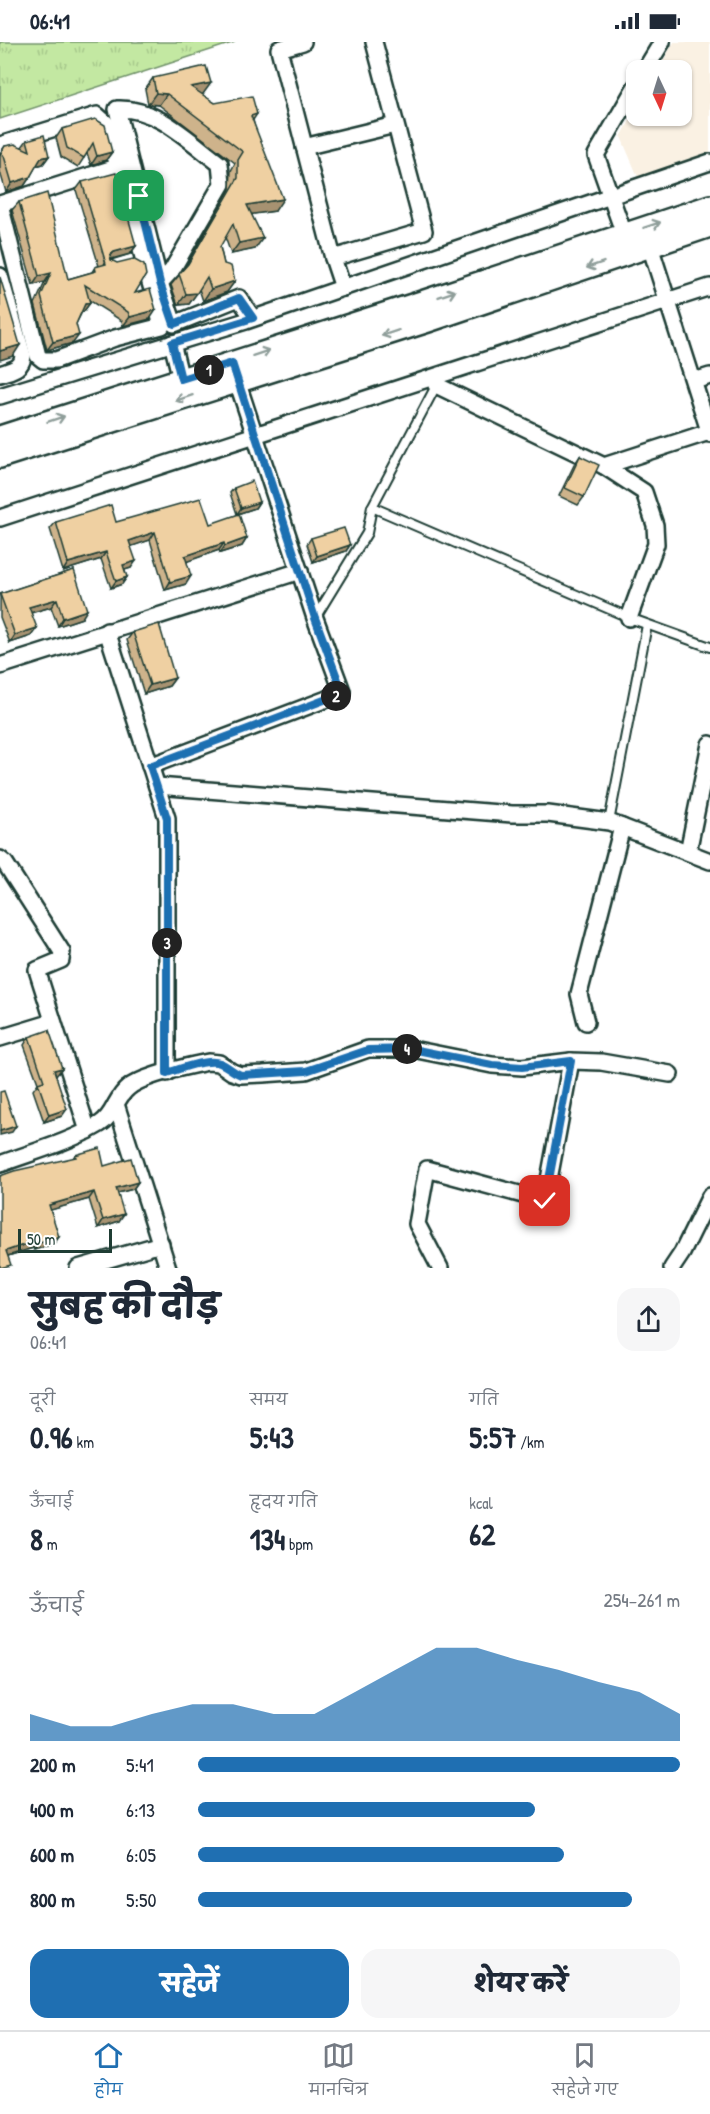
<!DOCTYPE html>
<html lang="hi">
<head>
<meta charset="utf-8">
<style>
  :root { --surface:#fff; --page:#f6f6f7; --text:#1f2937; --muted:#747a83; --line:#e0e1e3; --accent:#1f6fb2 }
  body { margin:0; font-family:"Patrick Hand","Playpen Sans Deva",sans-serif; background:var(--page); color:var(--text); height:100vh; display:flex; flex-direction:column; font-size:22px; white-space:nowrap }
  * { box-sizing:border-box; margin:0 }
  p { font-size:20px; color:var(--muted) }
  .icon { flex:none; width:33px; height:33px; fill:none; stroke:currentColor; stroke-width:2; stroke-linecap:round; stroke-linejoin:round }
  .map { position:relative; height:1226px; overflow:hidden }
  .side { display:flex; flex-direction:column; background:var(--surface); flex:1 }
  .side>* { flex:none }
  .needle { width:39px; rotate:176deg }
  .buttons { position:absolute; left:626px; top:18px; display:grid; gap:12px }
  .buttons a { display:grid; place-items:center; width:66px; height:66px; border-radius:12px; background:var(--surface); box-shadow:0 2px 4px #0004; font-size:30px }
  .scale { position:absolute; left:18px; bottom:15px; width:94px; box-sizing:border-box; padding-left:6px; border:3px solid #1f3d34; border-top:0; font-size:16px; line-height:21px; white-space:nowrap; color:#1f3d34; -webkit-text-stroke:4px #fff; paint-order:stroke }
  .pin { position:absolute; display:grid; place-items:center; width:51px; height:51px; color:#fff; margin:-26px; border-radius:12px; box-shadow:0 3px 9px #0006 }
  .km { position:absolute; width:30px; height:30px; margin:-15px; border-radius:50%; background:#222; color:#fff; font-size:16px; line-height:30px; text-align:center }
  .round { display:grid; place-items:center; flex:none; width:63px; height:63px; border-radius:18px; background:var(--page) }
  .head { display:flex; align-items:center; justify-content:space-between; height:102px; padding:0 30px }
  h1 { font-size:33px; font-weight:800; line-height:45px }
  .stats { display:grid; grid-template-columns:repeat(3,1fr); gap:9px; height:102px; padding:6px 30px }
  .stats div { display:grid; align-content:center }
  .stats b { font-size:30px; font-weight:800 }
  .stats small { font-size:16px; font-weight:400 }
  .stats p { font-size:16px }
  .chart { height:168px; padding:12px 30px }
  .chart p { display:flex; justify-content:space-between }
  .chart svg { width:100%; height:108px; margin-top:6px; fill:var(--accent); opacity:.7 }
  .action { display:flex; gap:12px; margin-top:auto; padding:12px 30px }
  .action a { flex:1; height:69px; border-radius:18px; background:var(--accent); color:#fff; font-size:24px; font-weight:800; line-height:69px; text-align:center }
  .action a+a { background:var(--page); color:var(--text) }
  ul { padding:0 30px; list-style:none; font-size:20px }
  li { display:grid; grid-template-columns:96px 72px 1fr; align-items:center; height:45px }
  li i { height:15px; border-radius:8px; background:var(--accent) }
  .status { display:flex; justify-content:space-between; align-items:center; height:42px; padding:0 30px; background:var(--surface); direction:ltr }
  .status svg { height:16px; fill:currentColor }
  .tabs { display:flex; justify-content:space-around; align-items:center; height:84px; border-top:2px solid var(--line); background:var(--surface); font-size:16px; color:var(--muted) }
  .tabs a { display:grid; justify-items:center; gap:3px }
  .tabs .current { color:var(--accent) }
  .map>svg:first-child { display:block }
  .built { fill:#faf1e3 }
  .grass { fill:url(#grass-tufts); stroke:#71926b; stroke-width:1.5 }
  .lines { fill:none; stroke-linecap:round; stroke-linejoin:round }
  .lane-casing { stroke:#1f3d34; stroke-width:12 }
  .street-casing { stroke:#1f3d34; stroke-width:20 }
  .secondary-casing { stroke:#1f3d34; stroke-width:26 }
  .lane { stroke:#fff; stroke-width:8 }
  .street { stroke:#fff; stroke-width:15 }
  .secondary { stroke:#fff; stroke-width:21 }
  .wall { fill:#ceb38b; stroke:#1f3d34; stroke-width:1.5 }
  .shaded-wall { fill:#a79271; stroke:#1f3d34; stroke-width:1.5 }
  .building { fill:#efd0a2; stroke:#1f3d34; stroke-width:1.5 }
  .oneway { stroke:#8f9e9a }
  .route-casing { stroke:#fff; stroke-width:12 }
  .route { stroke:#1f6fb2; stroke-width:8 }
</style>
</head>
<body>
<div class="status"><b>06:41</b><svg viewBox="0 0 49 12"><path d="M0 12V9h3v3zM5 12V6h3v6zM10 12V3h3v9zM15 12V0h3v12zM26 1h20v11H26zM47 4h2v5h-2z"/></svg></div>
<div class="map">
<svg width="710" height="1226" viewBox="0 0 710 1226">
  <defs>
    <pattern id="grass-tufts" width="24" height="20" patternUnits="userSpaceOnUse" patternTransform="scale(1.5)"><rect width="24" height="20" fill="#c3e8a2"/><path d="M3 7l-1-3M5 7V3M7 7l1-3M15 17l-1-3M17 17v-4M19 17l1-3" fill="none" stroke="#a7c88c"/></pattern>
  </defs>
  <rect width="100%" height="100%" fill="#fff"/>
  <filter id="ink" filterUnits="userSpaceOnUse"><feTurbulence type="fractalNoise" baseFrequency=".0167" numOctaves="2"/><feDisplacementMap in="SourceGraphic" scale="12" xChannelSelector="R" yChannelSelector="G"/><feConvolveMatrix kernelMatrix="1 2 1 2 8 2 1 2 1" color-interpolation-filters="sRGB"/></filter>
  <g filter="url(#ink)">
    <polygon class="built" points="674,0 710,0 710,114 641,142 621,95 636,68 636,74 681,74 681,28 658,28"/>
    <polygon class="grass" points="0,0 235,0 0,77"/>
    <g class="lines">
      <defs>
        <g id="lane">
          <polyline points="437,342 372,465 635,578 710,605"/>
          <polyline points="315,576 367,491 372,465"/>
          <polyline points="609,780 647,583"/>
        </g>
        <g id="street">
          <polyline points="303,0 279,7 333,216 343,246"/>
          <polyline points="645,28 662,0"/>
          <polyline points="0,103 97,73 106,81 162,284 115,296 56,318 43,318 38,314 0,162"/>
          <polyline points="304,105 395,83"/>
          <polyline points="0,162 117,125"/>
          <polyline points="624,192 596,113 636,44"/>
          <polyline points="650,204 710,392"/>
          <polyline points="333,216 424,189 374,0"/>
          <path d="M 0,234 L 23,314 C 22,327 11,328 0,332"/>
          <path d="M 160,241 L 172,228 L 222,142 L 220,122 C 189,99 157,65 117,67 L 160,241 L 174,282 L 239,256 L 253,276"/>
          <polyline points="172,301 181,337"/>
          <polyline points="694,339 710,334"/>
          <polyline points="436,343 604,424"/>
          <polyline points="0,354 246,279 710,120"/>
          <polyline points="0,476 710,245"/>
          <polyline points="629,576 656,502 655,483 644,450 604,424 709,390"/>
          <polyline points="107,589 167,776 167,1031"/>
          <polyline points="0,624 300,529"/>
          <polyline points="150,724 340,652 342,649 315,576 234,330"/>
          <polyline points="157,744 512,772 548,772 609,780 710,819"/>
          <polyline points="688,810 710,702"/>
          <polyline points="0,817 5,821 62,910 61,918 37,928 88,1089"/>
          <polyline points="586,980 579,952 622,785"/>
          <polyline points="0,996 53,980"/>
          <polyline points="116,1062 168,1226"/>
          <path d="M 0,1122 C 33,1110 70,1100 100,1082 C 114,1074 115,1056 128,1046 C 142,1034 188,1024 208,1020 L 219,1021 L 232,1030 L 241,1033 L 263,1032 L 306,1029 L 368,1007 L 412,1007 L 492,1023 L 522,1025 L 571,1019 L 601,1020 L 670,1032"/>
          <polyline points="78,1226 161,1202"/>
          <polyline points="440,1226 417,1182 427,1127 545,1159 571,1019"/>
          <polyline points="672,1226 682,1211 710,1154"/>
        </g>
        <g id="secondary">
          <polyline points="0,395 425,259 710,164"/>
          <polyline points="0,415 428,279 710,184"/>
        </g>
      </defs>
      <use href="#lane" class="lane-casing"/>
      <use href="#street" class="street-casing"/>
      <use href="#secondary" class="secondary-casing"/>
      <use href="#lane" class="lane"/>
      <use href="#street" class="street"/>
      <use href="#secondary" class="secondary"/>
    </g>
    <g class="wall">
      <polygon points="153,36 203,52 202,53 215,61 257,72 253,78 275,169 252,172 255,207 231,212 225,195 220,205 224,222 235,239 227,250 203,259 199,247 189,262 178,263 171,243 185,226 230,147 231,129 235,121 159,63 148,62 145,47"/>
      <polygon points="62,87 112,110 106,118 91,123 87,111 78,125 61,115 56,96"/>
      <polygon points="27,98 49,114 43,122 36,124 30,135 24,144 6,150 0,130 0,111 5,104 22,105"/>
      <polygon points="82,140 136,204 130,212 111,218 135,251 150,277 123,284 122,279 89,258 90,261 84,269 82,270 76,282 73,301 47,308 35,262 45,240 33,243 12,168 19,160 68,237 92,230 95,225 99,224 76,148"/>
      <polygon points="580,414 584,455 578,463 559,454 574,423"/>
      <polygon points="234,446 259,460 255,466 237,472 230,451"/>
      <polygon points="56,480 210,482 247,496 242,504 220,511 219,508 187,519 186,542 165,548 150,498 131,504 131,526 124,528 127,535 122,542 111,546 101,517 63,529 50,487"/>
      <polygon points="311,496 350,503 346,509 313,520 307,502"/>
      <polygon points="74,528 82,576 58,584 51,565 31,571 31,594 10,601 0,575 0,552"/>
      <polygon points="133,590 175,636 169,644 144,652 127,598"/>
      <polygon points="29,995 62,1026 56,1033 62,1074 44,1080 33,1048 38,1041 24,1003"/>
      <polygon points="75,1113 104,1124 138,1140 133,1147 117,1151 119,1179 98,1186 89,1157 50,1168 54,1202 34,1208 33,1206 8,1214 0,1226"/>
    </g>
    <g class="shaded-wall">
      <polygon points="211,41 203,52 183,56 191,45"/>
      <polygon points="156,51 167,52 159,63 148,62"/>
      <polygon points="112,110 106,118 91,123 97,114"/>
      <polygon points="49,114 43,122 35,124 41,116"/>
      <polygon points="30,135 24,144 6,150 12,141"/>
      <polygon points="283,157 275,169 239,174 247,163"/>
      <polygon points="263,196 255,207 231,212 239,201"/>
      <polygon points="136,204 130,212 108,218 104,222 114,210"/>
      <polygon points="51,231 45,240 33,243 39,234"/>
      <polygon points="235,239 227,250 203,259 211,247"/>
      <polygon points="197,251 189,262 178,263 186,252"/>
      <polygon points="90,261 84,269 79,271 85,262"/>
      <polygon points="156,268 150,277 123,284 130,275"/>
      <polygon points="79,293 73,301 47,308 53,300"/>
      <polygon points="20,303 13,314 0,318 0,309"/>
      <polygon points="259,460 255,466 237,472 241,466"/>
      <polygon points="155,490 150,498 124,507 129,499"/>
      <polygon points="247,496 242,504 220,511 225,504"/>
      <polygon points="224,501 219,508 180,522 185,514"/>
      <polygon points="350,503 346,509 313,520 317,514"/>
      <polygon points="106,510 101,517 63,529 68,521"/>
      <polygon points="136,519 131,526 118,530 123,523"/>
      <polygon points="191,534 186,542 165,548 170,540"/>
      <polygon points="127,535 122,542 111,546 116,539"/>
      <polygon points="57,557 51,565 23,573 29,565"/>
      <polygon points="87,568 82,576 58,584 63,576"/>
      <polygon points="37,586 31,594 10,601 15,593"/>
      <polygon points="175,636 169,644 144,652 150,643"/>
      <polygon points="62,1026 57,1033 49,1036 54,1028"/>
      <polygon points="67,1067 62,1074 44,1080 49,1073"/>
      <polygon points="16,1084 12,1090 0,1093 0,1089"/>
      <polygon points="138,1140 133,1147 110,1153 116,1146"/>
      <polygon points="94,1150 89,1157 44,1170 49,1163"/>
      <polygon points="124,1172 119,1179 98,1186 103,1178"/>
      <polygon points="59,1195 54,1202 34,1208 39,1201"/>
      <polygon points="38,1198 33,1206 1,1216 6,1209"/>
    </g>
    <g class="building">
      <polygon points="206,24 211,41 191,45 215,61 252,54 257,72 251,74 283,157 247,163 263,196 239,201 233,182 220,205 224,222 231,224 235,239 211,247 207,235 197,251 186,252 179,232 188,222 238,136 238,118 243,110 167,52 156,51 153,36"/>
      <polygon points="95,77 105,83 112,110 97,114 93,101 84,116 67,106 62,87"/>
      <polygon points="44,93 49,114 41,116 30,135 12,141 4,114 0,113 5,104 15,102 30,109 27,98"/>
      <polygon points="116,131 136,204 114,210 110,213 111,218 117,221 133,217 144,223 146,233 135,251 150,247 156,268 130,275 128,270 85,243 90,261 85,262 76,282 79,293 53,300 41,254 51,231 39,234 19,160 47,151 68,237 96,229 95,225 106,222 82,140"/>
      <polygon points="0,235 20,303 0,309"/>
      <polygon points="580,414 599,423 584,455 565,446"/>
      <polygon points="252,439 259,460 241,466 234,446"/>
      <polygon points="201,456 210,482 239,472 247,496 225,504 224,501 185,514 191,534 170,540 155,490 129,499 136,519 123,523 127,535 116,539 106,510 68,521 56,480 111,463 116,480"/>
      <polygon points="344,486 350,503 317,514 311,496"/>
      <polygon points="74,528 87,568 63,576 57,557 29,565 37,586 15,593 0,552"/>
      <polygon points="159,582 175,636 150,643 133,590"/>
      <polygon points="49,988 62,1026 54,1028 67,1067 49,1073 38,1041 44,1039 29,995"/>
      <polygon points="4,1049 16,1084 0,1089 0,1050"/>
      <polygon points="100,1106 104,1124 131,1116 138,1140 116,1146 124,1172 103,1178 94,1150 49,1163 59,1195 39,1201 38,1198 6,1209 11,1223 0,1226 0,1134 14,1129 76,1115 75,1113"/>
    </g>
    <defs><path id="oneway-shaft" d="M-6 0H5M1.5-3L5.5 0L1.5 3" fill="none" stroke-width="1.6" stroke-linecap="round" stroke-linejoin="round" transform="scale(1.5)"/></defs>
    <g class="oneway">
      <use href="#oneway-shaft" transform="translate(652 183) rotate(-18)"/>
      <use href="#oneway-shaft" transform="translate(595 223) rotate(161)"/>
      <use href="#oneway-shaft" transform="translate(447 252) rotate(-19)"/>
      <use href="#oneway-shaft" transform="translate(390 291) rotate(162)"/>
      <use href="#oneway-shaft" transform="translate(261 311) rotate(-18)"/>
      <use href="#oneway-shaft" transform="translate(184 356) rotate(162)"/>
      <use href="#oneway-shaft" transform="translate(56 377) rotate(-18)"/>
    </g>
  </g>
  <g class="lines" filter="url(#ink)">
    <defs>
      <path id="route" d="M 139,154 L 160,241 L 174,282 L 239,256 L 253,276 L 172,301 L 181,337 L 232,321 L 315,576 L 342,649 L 340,652 L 150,724 L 167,776 L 167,1031 C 180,1027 207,1016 220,1021 C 228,1024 232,1030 241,1033 L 306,1029 L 368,1008 L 412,1007 L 492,1023 L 522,1025 L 571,1019 L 545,1159"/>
    </defs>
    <use href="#route" class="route-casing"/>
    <use href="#route" class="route"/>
  </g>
</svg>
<div class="buttons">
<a><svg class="needle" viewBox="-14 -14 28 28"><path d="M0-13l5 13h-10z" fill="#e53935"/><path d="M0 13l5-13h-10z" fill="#747a83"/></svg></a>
</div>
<div class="scale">50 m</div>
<div class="pin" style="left:139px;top:154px;background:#1e9e55"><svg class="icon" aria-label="arrive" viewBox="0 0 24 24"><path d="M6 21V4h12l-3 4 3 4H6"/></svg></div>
<div class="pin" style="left:545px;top:1159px;background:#d93025"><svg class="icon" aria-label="check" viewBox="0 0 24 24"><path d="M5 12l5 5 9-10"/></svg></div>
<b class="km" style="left:209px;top:328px">1</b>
<b class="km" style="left:336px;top:654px">2</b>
<b class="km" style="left:167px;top:901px">3</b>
<b class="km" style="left:407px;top:1007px">4</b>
</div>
<section class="side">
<div class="head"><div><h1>सुबह की दौड़</h1><p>06:41</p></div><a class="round"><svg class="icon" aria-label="share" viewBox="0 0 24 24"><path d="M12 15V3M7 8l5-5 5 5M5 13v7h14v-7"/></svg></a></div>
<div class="stats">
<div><p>दूरी</p><b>0.96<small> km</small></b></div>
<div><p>समय</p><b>5:43</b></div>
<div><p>गति</p><b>5:57<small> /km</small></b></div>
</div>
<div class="stats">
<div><p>ऊँचाई</p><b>8<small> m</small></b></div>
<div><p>हृदय गति</p><b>134<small> bpm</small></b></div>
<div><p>kcal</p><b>62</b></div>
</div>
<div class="chart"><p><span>ऊँचाई</span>254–261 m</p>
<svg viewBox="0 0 160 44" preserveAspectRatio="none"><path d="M0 44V33L10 38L20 38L30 33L40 29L50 29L60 33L70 33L80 24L90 15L100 6L110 6L120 11L130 15L140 20L150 24L160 33V44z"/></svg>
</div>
<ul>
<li><b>200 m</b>5:41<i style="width:100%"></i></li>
<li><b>400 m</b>6:13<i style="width:70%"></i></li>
<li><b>600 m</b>6:05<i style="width:76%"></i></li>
<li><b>800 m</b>5:50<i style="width:90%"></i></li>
</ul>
<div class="action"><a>सहेजें</a><a>शेयर करें</a></div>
</section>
<nav class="tabs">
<a class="current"><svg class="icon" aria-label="home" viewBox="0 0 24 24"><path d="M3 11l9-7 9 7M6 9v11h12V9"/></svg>होम</a>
<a><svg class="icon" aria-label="map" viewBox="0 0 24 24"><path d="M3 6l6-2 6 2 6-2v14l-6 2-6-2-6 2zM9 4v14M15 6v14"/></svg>मानचित्र</a>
<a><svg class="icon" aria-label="saved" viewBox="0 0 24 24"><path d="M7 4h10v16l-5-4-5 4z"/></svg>सहेजे गए</a>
</nav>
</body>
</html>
